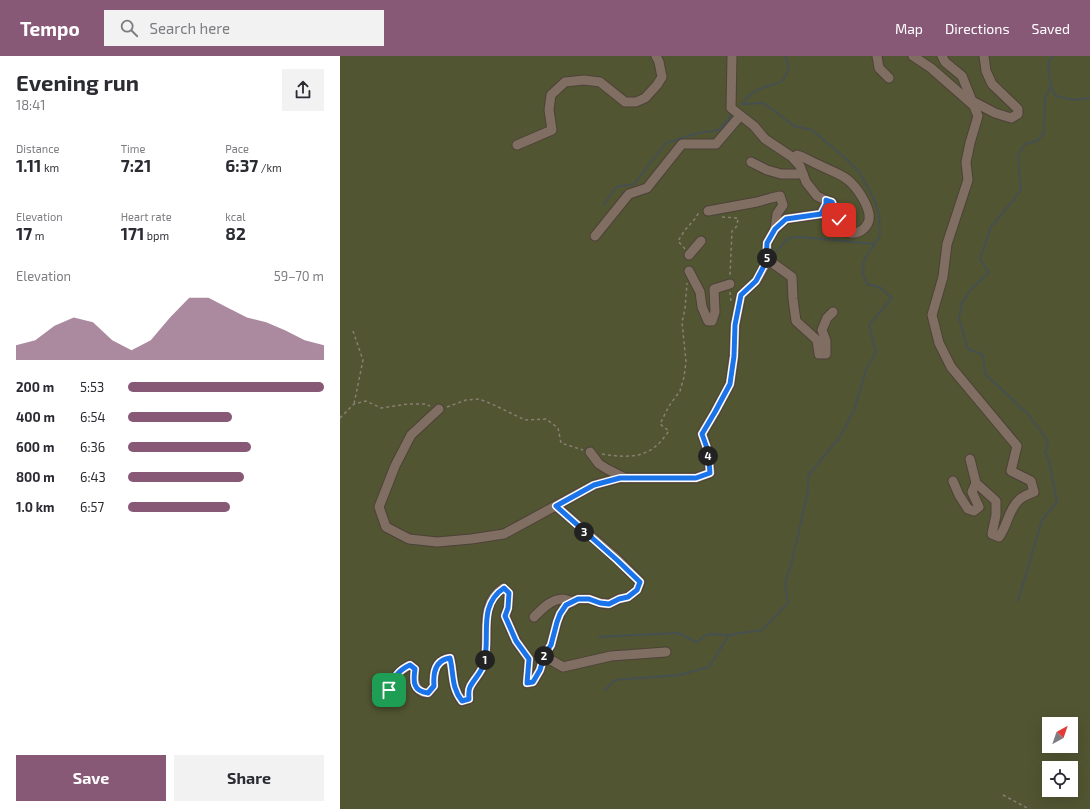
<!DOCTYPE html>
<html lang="en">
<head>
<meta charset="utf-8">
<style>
  :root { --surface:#fff; --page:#f2f2f3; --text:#2b2b33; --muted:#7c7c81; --accent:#885877 }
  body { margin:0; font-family:"Exo 2",sans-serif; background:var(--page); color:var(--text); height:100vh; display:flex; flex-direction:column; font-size:15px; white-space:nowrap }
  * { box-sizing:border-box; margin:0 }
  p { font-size:13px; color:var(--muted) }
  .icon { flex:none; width:22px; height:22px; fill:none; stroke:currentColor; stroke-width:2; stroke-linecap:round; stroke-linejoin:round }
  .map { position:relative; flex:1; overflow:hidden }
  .side { display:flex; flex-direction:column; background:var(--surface); width:340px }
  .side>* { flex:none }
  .needle { width:26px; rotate:40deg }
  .controls { position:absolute; left:702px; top:661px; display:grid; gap:8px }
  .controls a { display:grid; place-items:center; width:36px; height:36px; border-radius:0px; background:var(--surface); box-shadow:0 4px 16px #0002; font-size:20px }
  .pin { position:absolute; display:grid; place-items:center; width:34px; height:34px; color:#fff; margin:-17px; border-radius:8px; box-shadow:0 2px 6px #0006 }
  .km { position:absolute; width:20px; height:20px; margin:-10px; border-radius:50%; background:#222; color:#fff; font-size:11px; line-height:20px; text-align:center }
  .round { display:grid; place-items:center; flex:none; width:42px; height:42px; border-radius:0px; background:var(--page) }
  .headline { display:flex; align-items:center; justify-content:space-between; height:68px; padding:0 16px }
  h1 { font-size:22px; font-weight:700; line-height:30px }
  .stats { display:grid; grid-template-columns:repeat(3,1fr); gap:6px; height:68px; padding:4px 16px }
  .stats div { display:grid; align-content:center }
  .stats b { font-size:17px; font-weight:700 }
  .stats small { font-size:11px; font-weight:400 }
  .stats p { font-size:11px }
  .chart { height:112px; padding:8px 16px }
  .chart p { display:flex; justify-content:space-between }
  .chart svg { width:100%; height:72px; margin-top:4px; fill:var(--accent); opacity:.7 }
  .action { display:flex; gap:8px; margin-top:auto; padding:8px 16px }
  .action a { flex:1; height:46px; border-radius:0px; background:var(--accent); color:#fff; font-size:16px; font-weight:700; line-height:46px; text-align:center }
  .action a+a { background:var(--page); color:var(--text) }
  ul { padding:0 16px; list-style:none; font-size:13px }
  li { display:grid; grid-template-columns:64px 48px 1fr; align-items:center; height:30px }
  li i { height:10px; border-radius:5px; background:var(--accent) }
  header { display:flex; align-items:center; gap:24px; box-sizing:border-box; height:56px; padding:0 20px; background:var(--accent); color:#fff }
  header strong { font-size:19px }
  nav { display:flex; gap:22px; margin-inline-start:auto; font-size:14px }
  .search { width:280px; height:36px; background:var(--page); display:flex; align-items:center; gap:10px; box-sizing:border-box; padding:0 14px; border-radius:0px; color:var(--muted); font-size:15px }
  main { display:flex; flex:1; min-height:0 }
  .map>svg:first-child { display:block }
  .green { fill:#515531; fill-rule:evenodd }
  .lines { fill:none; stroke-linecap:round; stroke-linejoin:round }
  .stream { stroke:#465051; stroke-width:2 }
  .minor-casing { stroke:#4d4138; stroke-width:11 }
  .path { stroke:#8a7e75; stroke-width:1.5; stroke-dasharray:3 3; stroke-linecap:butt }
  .minor { stroke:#806e63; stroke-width:9 }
  .route-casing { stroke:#fff; stroke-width:8 }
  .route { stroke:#1a73e8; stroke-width:5 }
</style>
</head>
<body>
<header>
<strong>Tempo</strong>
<div class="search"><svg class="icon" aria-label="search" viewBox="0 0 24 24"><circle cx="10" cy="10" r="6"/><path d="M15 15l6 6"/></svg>Search here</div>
<nav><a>Map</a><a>Directions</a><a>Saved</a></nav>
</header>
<main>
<section class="side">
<div class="headline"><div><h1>Evening run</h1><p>18:41</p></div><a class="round"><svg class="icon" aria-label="share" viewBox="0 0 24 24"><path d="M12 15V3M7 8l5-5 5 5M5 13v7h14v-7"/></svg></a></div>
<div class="stats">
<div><p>Distance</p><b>1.11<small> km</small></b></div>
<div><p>Time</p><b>7:21</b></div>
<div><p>Pace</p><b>6:37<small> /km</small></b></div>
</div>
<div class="stats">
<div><p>Elevation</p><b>17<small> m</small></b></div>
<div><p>Heart rate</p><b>171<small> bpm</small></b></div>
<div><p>kcal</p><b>82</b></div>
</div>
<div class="chart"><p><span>Elevation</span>59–70 m</p>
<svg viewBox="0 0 160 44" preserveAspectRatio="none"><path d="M0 44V35L10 32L20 23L30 18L40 21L50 32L60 38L70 32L80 18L90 6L100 6L110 12L120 18L130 21L140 26L150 32L160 35V44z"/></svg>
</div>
<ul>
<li><b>200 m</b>5:53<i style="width:100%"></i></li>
<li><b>400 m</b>6:54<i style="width:53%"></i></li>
<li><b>600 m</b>6:36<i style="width:63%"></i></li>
<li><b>800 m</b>6:43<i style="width:59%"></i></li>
<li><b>1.0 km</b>6:57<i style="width:52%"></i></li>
</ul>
<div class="action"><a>Save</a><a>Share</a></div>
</section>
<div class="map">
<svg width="750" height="753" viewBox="0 0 750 753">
  <rect width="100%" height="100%" fill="#35261c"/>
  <path class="green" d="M 0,0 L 750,0 L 750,753 L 0,753 ZM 709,668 L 731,668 L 731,690 L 709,690 ZM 709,712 L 731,712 L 731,734 L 709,734 Z"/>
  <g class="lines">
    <g class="stream">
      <polyline points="711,30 716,40 733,44 750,42"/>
      <polyline points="263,150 276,131 294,128 326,87 358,77 379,74 391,60"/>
      <polyline points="436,196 448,182 460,181 534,188"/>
      <polyline points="678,545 702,464 717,446 709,404 705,397 708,385 688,358 645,318 643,299 627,292 623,275 619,263 622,246 633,231 649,217 640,203 651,171 675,142 681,133 678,99 685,88 697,85 704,77 705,42 711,30 708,7 713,0"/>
      <polyline points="259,581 338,577 356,586 368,578 389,579"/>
      <path d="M 265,634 L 275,624 L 339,619 L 369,611 L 389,579 L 422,574 L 448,547 L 445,527 L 451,509 L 465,448 L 468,434 L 468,420 L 501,379 L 514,354 L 526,314 L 536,296 L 529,269 L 552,242 L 541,232 L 527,228 L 523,218 L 524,204 L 540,180 L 539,158 L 534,143 L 519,116 L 504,101 L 472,74 L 454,70 L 432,53 L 423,47 L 402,48 C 408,40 413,35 422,32 C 438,26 442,31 449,11 L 445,0"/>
    </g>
    <defs>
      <g id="minor">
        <polyline points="537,0 539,12 549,22"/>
        <polyline points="573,0 591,12 632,48"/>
        <path d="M 602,0 L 605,6 L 622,20 L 638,60 L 630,87 L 626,106 L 628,124 L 607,188 L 603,221 L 592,259 L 599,287 L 611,311 L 677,390 L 671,415 L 691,425 L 694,436 C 689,438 683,440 679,444 C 668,454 668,469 659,481 L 652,478 L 656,459 L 656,445 L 636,427 L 632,436 L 639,451 L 634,455 L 628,453 L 619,439 L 613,425"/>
        <polyline points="632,45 655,57 671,62 678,58 678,53 652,28 646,15 644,0"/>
        <polyline points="177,89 212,74 209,54 211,39 225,26 244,24 260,26 285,46 296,46 305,42 317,29 322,21 319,6 316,0"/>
        <path d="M 454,103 L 457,99 C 465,101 471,106 479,109 C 499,119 509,119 522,141 C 525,146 528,152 529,158 C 532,173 511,185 501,171 C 499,167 494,151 492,146 L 485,144"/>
        <polyline points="411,106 427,114 441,118 463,118"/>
        <polyline points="368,155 417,146 431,142 440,140 443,149 437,158 435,173"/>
        <polyline points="255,180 289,138 307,132 342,88 376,88 400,60"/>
        <polyline points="349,199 361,185"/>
        <polyline points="427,203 452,221 453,243 456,265 477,284 479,298 486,298 486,285 482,274 487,262 493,256"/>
        <polyline points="349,215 360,236 362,251 368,265 372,265 375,256 374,233 390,228"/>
        <polyline points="99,353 71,379 55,410 39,451 46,471 69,483 97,486 131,483 164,478 254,429 280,422 356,422 370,417 368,395 362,378 375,356 390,328 394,300 395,269 401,239 416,225 427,206 427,187 435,173 446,163 481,158 486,148 485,144 477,140 466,126 460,110 452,101 425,83 414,70 391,52 392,0"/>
        <polyline points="250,396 259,408 267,413 285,422"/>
        <polyline points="630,403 636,427"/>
        <path d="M 194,561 C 202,553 211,543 223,543 C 226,543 229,545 233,546"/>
        <polyline points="204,600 223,611 271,600 326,596"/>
        <path d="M 36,637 L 46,643 C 52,626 54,617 70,609 L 75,613 C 74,620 73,632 82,636 C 84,637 86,637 88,637 L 94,630 C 93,617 95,604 110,602 C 114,618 111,631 122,645 L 129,643 C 129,640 128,635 130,631 C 134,623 142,616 144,607 C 151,581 137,550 163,532 L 169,537 L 168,552 L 165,560 L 176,585 L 189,603 L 187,627 L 193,626 L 200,614 L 204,600 L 211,589 L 217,566 L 220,558 L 226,549 L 238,543 L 249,543 L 261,547 L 269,548 L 279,543 L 288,541 L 297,534 L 300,526 L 277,503 L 216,450"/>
      </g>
    </defs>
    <use href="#minor" class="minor-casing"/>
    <g class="path">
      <polyline points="382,161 398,162 397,170 392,175 390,220"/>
      <polyline points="345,193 338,185 345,174 354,164 360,155"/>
      <polyline points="390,236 391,246"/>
      <polyline points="13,275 23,304 14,348"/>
      <polyline points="107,351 126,344 139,343 152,348 185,364 206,363 218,372 221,387 243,394"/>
      <polyline points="0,362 14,348 26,345 41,352 68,348 85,348 90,350"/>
      <path d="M 262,398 C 281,401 301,403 316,390 C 321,386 325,380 329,375 L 320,368 L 329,350 L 340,335 L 344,321 L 346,306 L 342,266 L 345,253 L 347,227"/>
      <polyline points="663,739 689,753"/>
    </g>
    <use href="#minor" class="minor"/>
  </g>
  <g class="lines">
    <defs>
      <path id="route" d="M 49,634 C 55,621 57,615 70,609 L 75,613 C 73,626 73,635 88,637 L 94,630 C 93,618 95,604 110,602 C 114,618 111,631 122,645 L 129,643 C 129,640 128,635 130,631 C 134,623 142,616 144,607 C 151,581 137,550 164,532 L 169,537 L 168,552 L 165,560 L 176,585 L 189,603 L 187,627 L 193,626 L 200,614 L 204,600 L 211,589 L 217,566 L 220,558 L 226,549 L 238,543 L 249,543 L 260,547 L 269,548 L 279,543 L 288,541 L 297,534 L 300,526 L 277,504 L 216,450 L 254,429 L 280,422 L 356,422 L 370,417 L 368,395 L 362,378 L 375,356 L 390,328 L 394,300 L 395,269 L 401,239 L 416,225 L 426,206 L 427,187 L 435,173 L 446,163 L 481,158 L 486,148 L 486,144 L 492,146 L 499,164"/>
    </defs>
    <use href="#route" class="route-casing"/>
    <use href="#route" class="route"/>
  </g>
</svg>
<div class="controls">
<a><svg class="needle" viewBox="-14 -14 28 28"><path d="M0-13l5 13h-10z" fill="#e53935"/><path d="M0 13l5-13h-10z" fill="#7c7c81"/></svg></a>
<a><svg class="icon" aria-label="locate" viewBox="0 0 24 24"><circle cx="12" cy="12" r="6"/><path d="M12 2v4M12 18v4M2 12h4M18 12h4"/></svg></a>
</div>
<div class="pin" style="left:49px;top:634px;background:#1e9e55"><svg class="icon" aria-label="arrive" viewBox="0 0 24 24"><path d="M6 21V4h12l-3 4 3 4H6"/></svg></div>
<div class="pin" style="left:499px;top:164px;background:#d93025"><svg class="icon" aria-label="check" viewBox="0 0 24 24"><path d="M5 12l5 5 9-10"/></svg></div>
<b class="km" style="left:145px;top:604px">1</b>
<b class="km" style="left:204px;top:600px">2</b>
<b class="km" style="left:244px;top:476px">3</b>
<b class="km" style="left:368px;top:400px">4</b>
<b class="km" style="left:427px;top:202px">5</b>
</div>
</main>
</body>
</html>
